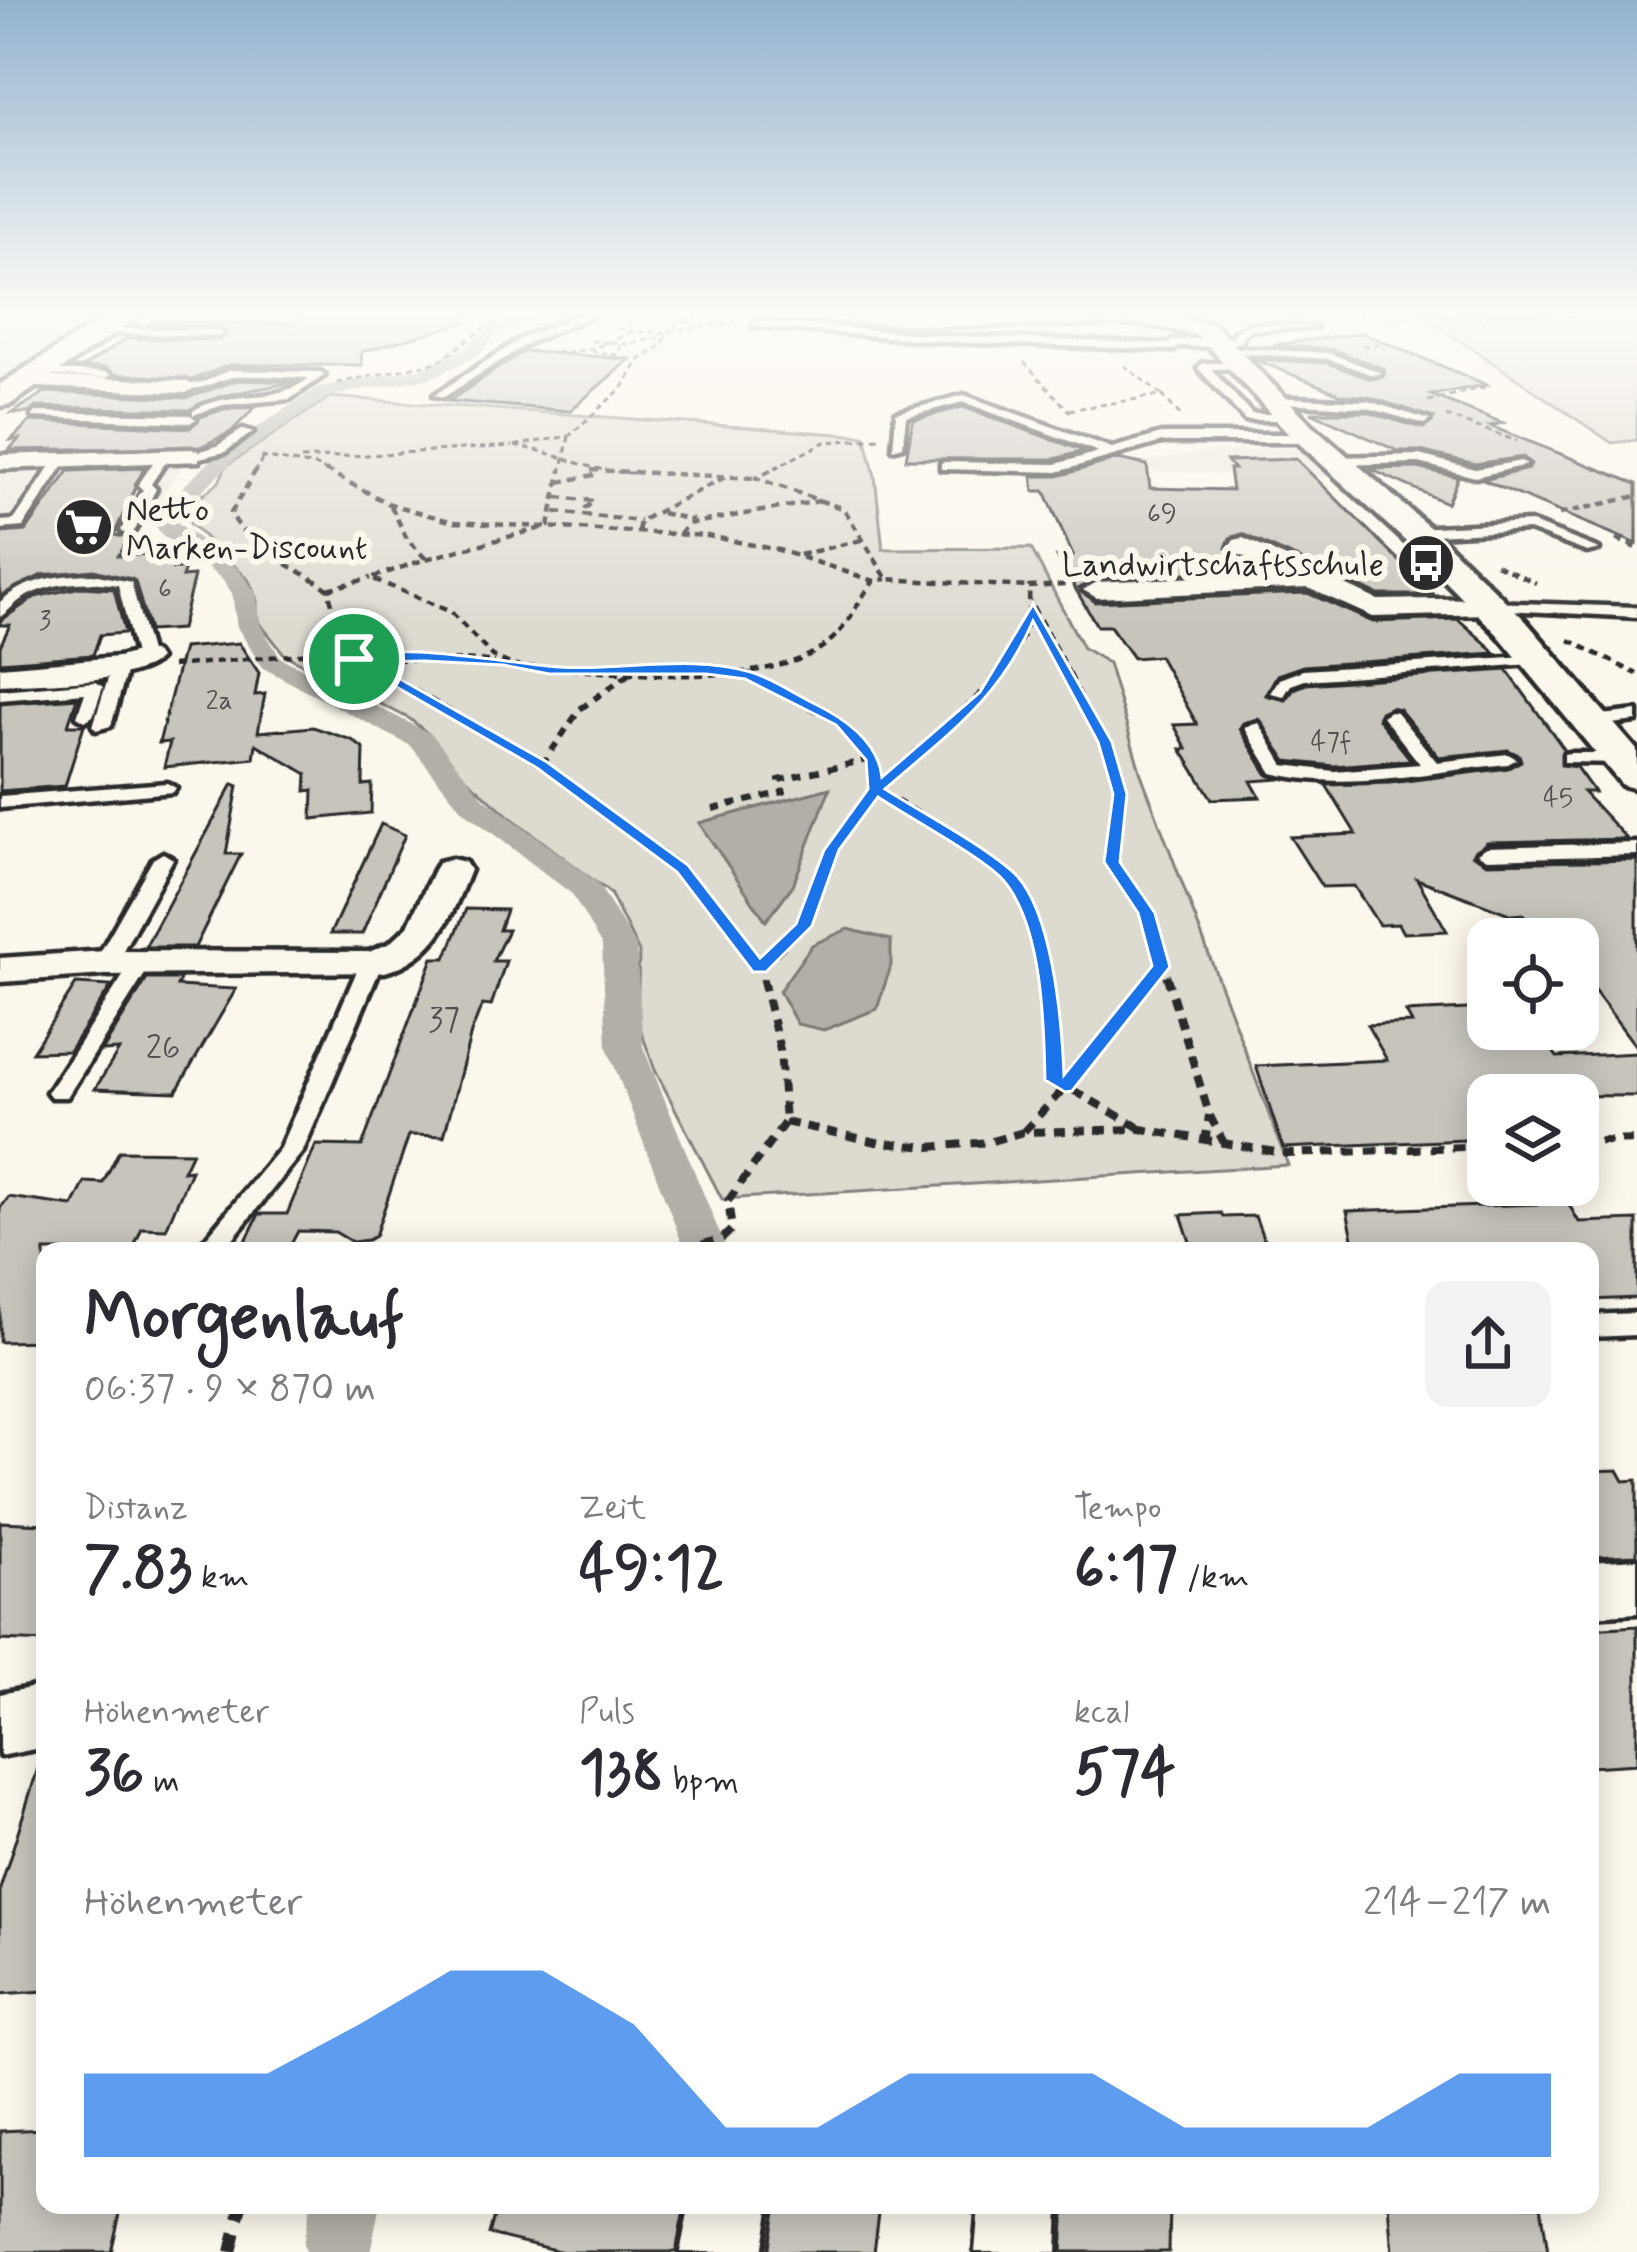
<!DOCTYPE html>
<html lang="de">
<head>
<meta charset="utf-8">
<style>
  :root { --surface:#fff; --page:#f2f2f3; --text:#2b2b33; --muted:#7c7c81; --accent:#1a73e8 }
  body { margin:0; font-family:Mynerve,sans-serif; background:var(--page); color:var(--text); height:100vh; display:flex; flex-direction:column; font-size:45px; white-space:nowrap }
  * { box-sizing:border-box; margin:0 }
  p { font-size:39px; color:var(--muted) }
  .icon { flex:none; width:66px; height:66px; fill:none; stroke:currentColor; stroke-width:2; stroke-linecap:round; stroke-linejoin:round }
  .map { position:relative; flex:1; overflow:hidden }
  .panel { position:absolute; left:36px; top:1242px; width:1563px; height:972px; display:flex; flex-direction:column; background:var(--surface); border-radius:24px; box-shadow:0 6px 30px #0003 }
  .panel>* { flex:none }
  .tools { position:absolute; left:1467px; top:918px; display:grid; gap:24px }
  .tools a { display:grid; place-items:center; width:132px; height:132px; border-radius:24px; background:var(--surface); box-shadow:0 6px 30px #0003; font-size:60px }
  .pin { position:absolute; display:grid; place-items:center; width:102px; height:102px; color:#fff; margin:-51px; border:6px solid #fff; border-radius:50%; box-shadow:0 3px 12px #0007 }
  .round { display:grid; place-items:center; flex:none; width:126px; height:126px; border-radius:24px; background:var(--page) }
  .summary { display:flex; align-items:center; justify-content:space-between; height:204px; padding:0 48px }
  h1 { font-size:66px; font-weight:700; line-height:90px }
  .figures { display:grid; grid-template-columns:repeat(3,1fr); gap:18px; height:204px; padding:12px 48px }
  .figures div { display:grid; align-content:center }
  .figures b { font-size:60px; font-weight:700 }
  .figures small { font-size:33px; font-weight:400 }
  .figures p { font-size:33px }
  .chart { height:336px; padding:24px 48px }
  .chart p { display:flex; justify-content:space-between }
  .chart svg { width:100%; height:216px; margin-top:12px; fill:var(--accent); opacity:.7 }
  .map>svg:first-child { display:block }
  .built { fill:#ebe8de }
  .green { fill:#dddad0; stroke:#84827e; stroke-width:3 }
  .water { fill:#b1afa7; stroke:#7b7a75; stroke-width:3 }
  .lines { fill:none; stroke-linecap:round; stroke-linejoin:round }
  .canal { fill:#b1afa7; fill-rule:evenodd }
  .building { fill:#c7c4bc; stroke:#2b2b2b; stroke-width:3 }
  .service-casing { stroke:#2b2b2b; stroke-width:9 }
  .minor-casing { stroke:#2b2b2b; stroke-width:9 }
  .tertiary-casing { stroke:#2b2b2b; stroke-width:9 }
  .secondary-casing { stroke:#2b2b2b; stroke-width:9 }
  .path-far4 { stroke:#2b2b2b; stroke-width:3; stroke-dasharray:6 4.5; stroke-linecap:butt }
  .path-far3 { stroke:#2b2b2b; stroke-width:4.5; stroke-dasharray:8 6; stroke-linecap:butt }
  .path-far2 { stroke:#2b2b2b; stroke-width:6; stroke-dasharray:9 8; stroke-linecap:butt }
  .path-far1 { stroke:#2b2b2b; stroke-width:8; stroke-dasharray:12 9; stroke-linecap:butt }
  .path { stroke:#2b2b2b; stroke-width:12; stroke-dasharray:20 15; stroke-linecap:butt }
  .service { fill:#fbf7ec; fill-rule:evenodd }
  .minor { fill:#fbf7ec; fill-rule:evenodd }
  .tertiary { fill:#fbf7ec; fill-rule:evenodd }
  .secondary { fill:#fbf7ec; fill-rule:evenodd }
  .route { fill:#1a73e8; stroke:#fff; stroke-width:3; fill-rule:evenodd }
  .labels { text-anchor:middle; stroke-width:12; stroke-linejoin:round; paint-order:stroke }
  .far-number-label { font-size:27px; fill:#52514f }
  .far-poi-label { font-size:33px; fill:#2b2b2b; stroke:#fbf7ec; text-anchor:start }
  .number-label { font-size:33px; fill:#52514f }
</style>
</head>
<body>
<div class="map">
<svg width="1637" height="2252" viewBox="0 0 1637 2252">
  <rect width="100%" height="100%" fill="#fbf7ec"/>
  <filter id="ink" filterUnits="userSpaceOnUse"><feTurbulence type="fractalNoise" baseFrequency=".00833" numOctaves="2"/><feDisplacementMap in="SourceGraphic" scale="24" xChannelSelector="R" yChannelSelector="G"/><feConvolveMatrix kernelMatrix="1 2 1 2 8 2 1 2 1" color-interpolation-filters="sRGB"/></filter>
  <g filter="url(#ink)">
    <g class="built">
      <polygon points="0,313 120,313 0,382"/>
      <polygon points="1299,448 1333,477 1133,471 1132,463 1210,451"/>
      <polygon points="185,461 125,554 0,563 0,541 6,532 0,531 0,466"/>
    </g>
    <g class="green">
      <polygon points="1418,313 1637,313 1637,440 1612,443 1422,315 1431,313"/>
      <polygon points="330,397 865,436 875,476 883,549 1031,548 1083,648 1108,663 1141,774 1288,1165 722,1199 655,1070 637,1020 639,952 610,893 510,817 459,772 432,737 410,719 285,655 257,620 257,597 248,579 188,521 188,507 219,482 226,466"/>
    </g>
    <g class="water">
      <polygon points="830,788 793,885 766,921 699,823"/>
      <polygon points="848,929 891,940 891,965 877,1009 824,1030 797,1024 779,991 812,945"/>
    </g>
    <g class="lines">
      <g class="canal">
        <polygon points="525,313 548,313 496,334 481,354 431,378 329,396 234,460 173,519 237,568 256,593 261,627 281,658 431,734 484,798 596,881 636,946 643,1047 727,1251 685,1251 607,1047 602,946 572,894 462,810 411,746 263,668 237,627 232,593 221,578 162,535 150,518 220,452 318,387 420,369 469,346 484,328"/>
        <polygon points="310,2205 380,2205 370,2252 306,2252 303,2244"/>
      </g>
    </g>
    <g class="building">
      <polygon points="298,313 466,313 467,322 361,352 362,365 229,365 192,380 115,374 106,368 83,367 127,338 218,340 227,335 218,326 148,324 153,321 296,324"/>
      <polygon points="1362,333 1487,385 1431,395 1503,423 1490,426 1637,484 1637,544 1483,480 1528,469 1531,464 1523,457 1475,464 1420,451 1398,451 1311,412 1367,412 1423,428 1434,418 1369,397 1342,395 1254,359 1327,363 1371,379 1383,377 1384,369 1331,349 1273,345"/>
      <polygon points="524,351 630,359 570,411 449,401"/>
      <polygon points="238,380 294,382 221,396 189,410 36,407 29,413 12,413 45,392 186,398"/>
      <polygon points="255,407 231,432 200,447 9,450 19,439 11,440 30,421 190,428 200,417 224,409"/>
      <polygon points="963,407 1084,451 1055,459 906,459 913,420"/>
      <polygon points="1118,459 1147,465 1150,488 1232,490 1229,469 1234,469 1227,461 1296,459 1434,595 1379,595 1242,534 1230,538 1226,548 1260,569 1097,578 1079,588 1095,602 1307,593 1373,622 1458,619 1492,649 1495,653 1303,666 1277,675 1266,695 1286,700 1294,689 1306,684 1507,670 1564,749 1561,765 1576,767 1594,792 1583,792 1627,839 1487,842 1473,855 1487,863 1637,860 1637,1048 1578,969 1578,939 1555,939 1543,926 1532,926 1523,914 1512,915 1417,879 1447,931 1403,933 1398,924 1379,925 1354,886 1322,887 1290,837 1356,834 1326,785 1390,783 1508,768 1521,761 1519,755 1508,750 1439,757 1399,709 1391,707 1380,712 1378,719 1411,760 1334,766 1287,761 1258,719 1243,723 1240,729 1268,775 1281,779 1251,781 1260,797 1212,799 1181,749 1187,749 1174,725 1197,724 1159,656 1133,658 1110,626 1097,626 1057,557 1073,556 1045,491 1034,491 1032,476 1058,476"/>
      <polygon points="144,468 114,535 129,538 118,556 151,554 149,560 174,561 173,569 185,569 182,577 194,576 181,629 149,631 135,581 94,570 42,575 0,596 0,533 26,531 69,471"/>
      <polygon points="1418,468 1458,477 1447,503 1370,469"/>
      <polygon points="81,587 114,589 125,633 100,635 93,655 0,662 0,646 10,625 0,625 0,621 35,597"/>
      <polygon points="239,643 259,673 255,695 265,694 258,732 313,727 352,740 364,749 363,785 372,784 371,813 312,819 313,790 306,791 307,774 256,744 254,758 164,767 170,742 159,743 183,648"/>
      <polygon points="77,698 68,725 84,725 65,786 0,791 0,704"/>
      <polygon points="233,784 238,786 226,854 241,854 195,947 145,947"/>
      <polygon points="381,824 405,835 362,934 330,934"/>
      <polygon points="466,909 506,910 499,930 508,930 493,961 506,961 491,1006 482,1005 471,1033 444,1136 409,1135 375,1236 368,1240 352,1242 335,1232 298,1231 288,1250 242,1249 259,1214 287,1214 316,1145 362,1146 433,958 446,958"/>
      <polygon points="147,979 180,979 177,986 236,989 176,1092 95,1089 119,1050 102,1051"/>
      <polygon points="76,984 111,986 69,1051 32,1052"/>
      <polygon points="1488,1008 1488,1029 1538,1029 1557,1057 1637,1053 1637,1096 1488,1095 1488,1139 1283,1148 1256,1066 1387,1060 1367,1025 1412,1023 1406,1012"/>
      <polygon points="119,1151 192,1152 183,1171 191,1170 166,1229 142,1228 132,1251 45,1251 45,1341 0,1342 0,1208 9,1197 73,1206 85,1182 103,1183"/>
      <polygon points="1568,1203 1579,1222 1637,1220 1637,1298 1590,1300 1590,1251 1356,1251 1347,1211"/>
      <polygon points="1221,1213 1223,1217 1255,1216 1268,1251 1193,1251 1181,1215"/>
      <polygon points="1618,1470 1624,1481 1637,1480 1637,1555 1590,1557 1590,1471"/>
      <polygon points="0,1522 45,1524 45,1642 0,1640"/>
      <polygon points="1637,1626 1637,1764 1590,1767 1590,1629"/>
      <polygon points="38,1768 45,1769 45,1991 0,1994 0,1889"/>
      <polygon points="45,2129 45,2205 122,2205 111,2252 0,2252 0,2131"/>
      <polygon points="497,2205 685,2205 676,2252 563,2252 489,2234"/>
      <polygon points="776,2205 880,2205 874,2252 768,2252"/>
      <polygon points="1065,2205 1170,2205 1169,2252 1062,2252"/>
      <polygon points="1389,2205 1541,2205 1548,2252 1393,2252"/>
    </g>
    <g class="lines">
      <defs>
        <g id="service">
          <polygon points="584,313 598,313 530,342 444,397 434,395 522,338"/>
          <polygon points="756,321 949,336 1168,344 1173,340 1233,337 1234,332 1249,324 1316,327 1251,330 1243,335 1242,342 1220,347 1179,346 1174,350 949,342 752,326"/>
          <polygon points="102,328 218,330 223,333 218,336 98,333"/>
          <polygon points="1224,347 1329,353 1382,373 1373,375 1328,359 1220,352"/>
          <polygon points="1202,363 1243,363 1239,368 1211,369 1252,414 1288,414 1294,417 1288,420 1245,420 1198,368"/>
          <polygon points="36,370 106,372 111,375 106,378 32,375"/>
          <path d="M 229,370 L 320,372 L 325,375 L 290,399 L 223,405 L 193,415 L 193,411 C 230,388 274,406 309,378 C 286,378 261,375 238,376 C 217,378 202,394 180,387 L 206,381 Z"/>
          <polygon points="964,395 1112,448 1161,434 1309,434 1315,438 1309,442 1162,442 1057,472 941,469 941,463 945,462 1056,464 1099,452 963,402 906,417 903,446 893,449 896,413"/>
          <polygon points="1271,397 1368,401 1430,420 1424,424 1368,408 1267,402"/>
          <polygon points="36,412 190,415 196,419 190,423 32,417"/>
          <polygon points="243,429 253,432 225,452 191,460 185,456 217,446"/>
          <polygon points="159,454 169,457 151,484 156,489 133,533 123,533 121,530 143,490 138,485"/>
          <polygon points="1419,455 1475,469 1521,461 1527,465 1475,477 1419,463 1334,465 1328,461 1334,457"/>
          <polygon points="57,457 67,460 23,527 0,529 0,521 14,520"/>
          <polygon points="1530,522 1599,549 1587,552 1529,530 1414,536 1407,532 1414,528"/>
          <path d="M 93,574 L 131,582 L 152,659 L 150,662 L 136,659 L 118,585 C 86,580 50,582 22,599 C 14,604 8,612 0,617 L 0,602 C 25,579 60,575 93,574 Z"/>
          <polygon points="1490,602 1637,607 1637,617 1485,609 1483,606"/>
          <polygon points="1541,655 1547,657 1547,663 1305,680 1291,685 1284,696 1270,693 1279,679 1303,670"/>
          <polygon points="120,661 128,666 111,726 96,730 93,726 112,666"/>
          <polygon points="95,682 103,687 93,716 85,721 77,716 85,693 0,700 0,690"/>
          <path d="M 1390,711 L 1396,712 L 1437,762 L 1508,754 L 1517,759 L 1508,764 C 1428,771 1351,792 1272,773 L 1244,727 L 1259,723 L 1284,765 L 1334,771 L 1420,764 L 1382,716 Z"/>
          <polygon points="1637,711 1637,721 1594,726 1586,721 1594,716"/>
          <polygon points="1570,753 1622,753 1631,758 1622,763 1564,762 1564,754"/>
          <polygon points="167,783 176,788 173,792 0,808 0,796"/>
          <polygon points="1637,843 1637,855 1487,859 1477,853 1487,847"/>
          <polygon points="163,853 173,859 116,963 112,967 98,967 94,963 153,859"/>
          <polygon points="141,957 152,963 67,1097 51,1097 47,1092 51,1087 134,959"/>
          <polygon points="371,958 382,964 303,1151 223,1251 195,1251 280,1148 360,964"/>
          <polygon points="1637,1313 1637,1335 1590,1337 1590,1315"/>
        </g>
        <g id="minor">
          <polygon points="21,376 186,381 196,387 186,393 14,386 11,382"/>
          <polygon points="191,449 199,451 199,461 0,469 0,455"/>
          <polygon points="1243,538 1378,600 1490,598 1504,606 1490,614 1373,617 1308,588 1097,598 1083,590 1097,582 1278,573 1234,552 1230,546 1234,540"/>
          <path d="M 144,650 L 155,653 L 159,659 C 136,684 36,682 0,685 L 0,667 L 118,657 Z"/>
          <path d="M 452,859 L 465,862 L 470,870 C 451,917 437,957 385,972 L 105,975 L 0,982 L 0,958 L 105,951 L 369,952 L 390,943 L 408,926 L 434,870 L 439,862 Z"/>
          <polygon points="1637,1559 1637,1613 1590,1616 1590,1562"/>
          <polygon points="45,1685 45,1747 0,1756 0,1694"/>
          <polygon points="690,2205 770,2205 762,2252 680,2252"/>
          <polygon points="979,2205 1059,2205 1057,2252 975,2252"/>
        </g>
        <polygon id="tertiary" points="807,313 1162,313 1214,324 1311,424 1438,535 1524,619 1637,750 1637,789 1622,785 1498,635 1414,549 1291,436 1198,335 1146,324 939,326 819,320"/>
        <polygon id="secondary" points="112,313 144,313 11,404 0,406 0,384"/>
      </defs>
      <use href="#service" class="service-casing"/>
      <use href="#minor" class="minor-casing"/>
      <use href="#tertiary" class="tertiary-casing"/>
      <use href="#secondary" class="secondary-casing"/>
      <g class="path-far4">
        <polyline points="653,313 686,317"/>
        <polyline points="1327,315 1637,316"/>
        <polyline points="618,329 667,334"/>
        <polyline points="669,331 736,323"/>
        <polyline points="591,341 627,344 665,337"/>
        <polyline points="1363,346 1386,343"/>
        <polyline points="591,351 617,355 621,344"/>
        <path d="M 556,352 C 585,353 608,345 633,330 L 624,315 L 631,313"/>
        <polyline points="1024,362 1070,412"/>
        <polyline points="337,383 438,362 491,323 516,313"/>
        <polyline points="1162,395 1181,416"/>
        <polyline points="1428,401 1490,386"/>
        <polyline points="1069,410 1162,395 1125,366"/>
        <polyline points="1446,416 1517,441"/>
        <polyline points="261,457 316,466 330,473"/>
        <polyline points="301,459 513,446"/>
        <polyline points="254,473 264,457"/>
        <polyline points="561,473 569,436"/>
        <path d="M 633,473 C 584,472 559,451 513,446 L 569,436 L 624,386 L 639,360 L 661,346 L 673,325 L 718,313"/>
        <polyline points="765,473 825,442 881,438"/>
      </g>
      <g class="path-far3">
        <path d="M 256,470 L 231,513 C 250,552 295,565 328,589 L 345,653 L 390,677"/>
        <polyline points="325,470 390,504 453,522 708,536 779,550 874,581 887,579"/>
        <polyline points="591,470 756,478"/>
        <polyline points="771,470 756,478 844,509 887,579 1029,587"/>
        <polyline points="559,482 599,474"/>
        <polyline points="557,497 594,501 582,511"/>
        <path d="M 391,506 L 407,539 L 426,559 L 371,578 L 451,612 L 492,656 L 514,666 C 595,669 759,694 824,646 C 851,626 854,605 874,581"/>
        <polyline points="555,512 640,521"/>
        <polyline points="661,513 693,520"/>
        <polyline points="1559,514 1637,496"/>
        <polyline points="638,531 640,521 727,476"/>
        <polyline points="679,534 688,524 825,500"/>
        <polyline points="1616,539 1637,548"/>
        <polyline points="799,555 861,540"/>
        <polyline points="426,559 549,526 561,470"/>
        <polyline points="1496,564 1536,583"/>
        <polyline points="328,589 371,578"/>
        <polyline points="1033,607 1071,677"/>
        <polyline points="1569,640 1637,674"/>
        <polyline points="354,659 495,661"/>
        <polyline points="172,666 344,650"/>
        <polyline points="624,677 635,671"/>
        <path d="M 997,677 C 1021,650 1031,623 1029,587 L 1066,585"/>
      </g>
      <g class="path-far2">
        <polyline points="385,674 542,765 682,868 737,938"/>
        <polyline points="726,674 751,674"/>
        <polyline points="1069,674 1117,775 1120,804 1112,862 1147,913 1155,938"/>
        <path d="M 749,676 L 841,723 L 873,759 L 876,789 C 947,833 1011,852 1038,938"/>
        <polyline points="542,765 580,709 629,674"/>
        <polyline points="713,809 784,792 779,780 871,759"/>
        <path d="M 792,938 C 816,901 823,856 850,820 C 892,764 953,726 1000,674"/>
      </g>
      <g class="path-far1">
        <polyline points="1037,935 1050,1001 1055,1080 1140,1128"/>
        <polyline points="1154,935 1209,1114 1225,1145"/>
        <polyline points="760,968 794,935"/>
        <polyline points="785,1122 881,1143 930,1147 988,1142 1023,1132 1141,1129 1288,1154 1488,1146"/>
        <polyline points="1024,1131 1072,1080 1161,968"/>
        <polyline points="1578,1142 1637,1140"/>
        <polyline points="1205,1143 1209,1115"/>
        <polyline points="682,1251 723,1238 732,1229 728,1201 785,1122 780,1050 760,968 735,935"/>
      </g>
      <polyline class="path" points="231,2252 242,2205"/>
      <use href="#service" class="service"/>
      <use href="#minor" class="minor"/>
      <use href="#tertiary" class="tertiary"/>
      <use href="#secondary" class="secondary"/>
    </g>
  </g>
  <linearGradient id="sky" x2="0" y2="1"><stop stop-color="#92b2ce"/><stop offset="0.5" stop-color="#fdfbf6"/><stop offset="1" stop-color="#fdfbf6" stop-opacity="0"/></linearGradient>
  <rect width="1637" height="628" fill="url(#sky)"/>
  <path class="route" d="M 1033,604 L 1112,742 L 1127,794 L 1120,862 L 1155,913 L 1170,967 L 1072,1091 L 1065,1092 L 1045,1080 C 1044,1024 1042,925 1003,880 C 984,858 906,816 878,797 L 839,850 L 812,926 L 766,972 L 753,972 L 677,872 L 537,768 L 348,659 C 385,640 504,662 548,666 C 614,673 687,653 751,672 C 774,679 796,695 817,705 C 847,720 878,742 882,777 L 980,692 ZM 1033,621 L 1098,742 L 1113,794 L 1104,862 L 1138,913 L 1152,966 L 1064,1075 C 1062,1024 1053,905 1011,870 C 973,839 926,815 885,789 C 948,734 999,700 1033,621 ZM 425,661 L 503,665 L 549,674 L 706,674 L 745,679 L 836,725 L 866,760 L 868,789 L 824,850 L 796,924 L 760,958 L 688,865 L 547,762 L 370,662 Z"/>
  <defs>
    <symbol id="supermarket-disc" viewBox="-11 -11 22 22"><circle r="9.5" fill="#2b2b2b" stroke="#fbf7ec"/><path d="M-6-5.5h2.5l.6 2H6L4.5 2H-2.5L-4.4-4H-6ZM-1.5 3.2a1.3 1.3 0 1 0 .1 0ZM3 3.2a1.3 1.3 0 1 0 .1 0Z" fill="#fff"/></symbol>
    <symbol id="bus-disc" viewBox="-11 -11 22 22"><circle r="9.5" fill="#2b2b2b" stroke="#fbf7ec"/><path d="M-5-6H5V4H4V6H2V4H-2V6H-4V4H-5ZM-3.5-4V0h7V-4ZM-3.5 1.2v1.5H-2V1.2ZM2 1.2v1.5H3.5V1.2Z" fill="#fff"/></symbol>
  </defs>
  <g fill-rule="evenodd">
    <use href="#supermarket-disc" x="51" y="494" width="66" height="66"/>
    <use href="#bus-disc" x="1393" y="530" width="66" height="66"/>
  </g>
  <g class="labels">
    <g class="far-number-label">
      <text x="1162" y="522">69</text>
      <text x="165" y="597">6</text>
      <text x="45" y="629">3</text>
      <text x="219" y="709">2a</text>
      <text x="1331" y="750">47f</text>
      <text x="1558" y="806">45</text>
    </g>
    <g class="far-poi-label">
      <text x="126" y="520">Netto<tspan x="126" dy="38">Marken-Discount</tspan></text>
      <text x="1384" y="575" text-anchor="end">Landwirtschaftsschule</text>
    </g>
    <g class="number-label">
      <text x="444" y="1030">37</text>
      <text x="163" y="1058">26</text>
    </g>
  </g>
</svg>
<div class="tools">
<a><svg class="icon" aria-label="locate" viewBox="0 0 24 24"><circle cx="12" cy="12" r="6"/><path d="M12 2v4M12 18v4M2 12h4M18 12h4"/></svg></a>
<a><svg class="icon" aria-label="layers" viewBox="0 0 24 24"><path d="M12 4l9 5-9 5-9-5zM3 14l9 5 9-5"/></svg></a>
</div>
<div class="pin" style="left:354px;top:659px;background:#1e9e55"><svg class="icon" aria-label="arrive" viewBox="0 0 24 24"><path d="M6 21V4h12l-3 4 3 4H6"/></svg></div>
<section class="panel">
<div class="summary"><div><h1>Morgenlauf</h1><p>06:37 · 9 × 870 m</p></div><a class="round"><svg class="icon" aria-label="share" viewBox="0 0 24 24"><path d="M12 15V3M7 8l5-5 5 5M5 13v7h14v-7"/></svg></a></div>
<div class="figures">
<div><p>Distanz</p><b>7.83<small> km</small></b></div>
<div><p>Zeit</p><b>49:12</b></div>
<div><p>Tempo</p><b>6:17<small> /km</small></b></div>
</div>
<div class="figures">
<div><p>Höhenmeter</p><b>36<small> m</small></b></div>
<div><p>Puls</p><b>138<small> bpm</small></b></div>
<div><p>kcal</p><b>574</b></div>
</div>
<div class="chart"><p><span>Höhenmeter</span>214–217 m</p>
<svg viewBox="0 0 160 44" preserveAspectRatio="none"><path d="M0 44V27L10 27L20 27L30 17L40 6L50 6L60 17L70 38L80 38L90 27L100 27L110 27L120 38L130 38L140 38L150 27L160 27V44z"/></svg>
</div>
</section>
</div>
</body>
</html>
